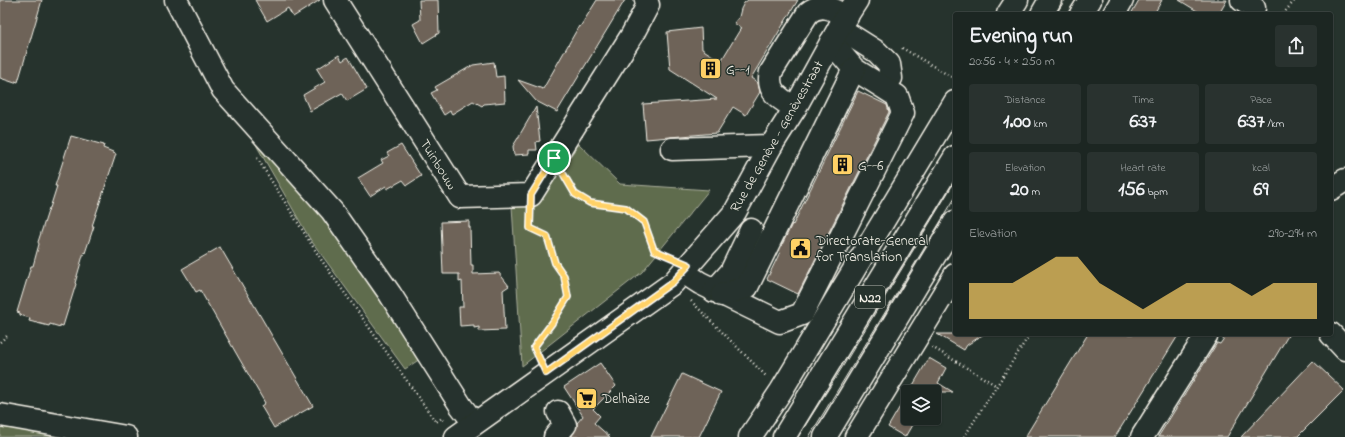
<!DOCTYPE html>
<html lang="en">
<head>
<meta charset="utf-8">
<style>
  :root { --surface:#1c2622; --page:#29322f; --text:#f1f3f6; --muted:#a0a5a5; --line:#3a4340; --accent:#ffd166 }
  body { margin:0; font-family:"Indie Flower",sans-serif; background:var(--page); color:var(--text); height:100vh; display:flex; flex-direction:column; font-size:15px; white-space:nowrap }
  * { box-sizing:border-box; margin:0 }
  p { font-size:13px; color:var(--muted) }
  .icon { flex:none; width:22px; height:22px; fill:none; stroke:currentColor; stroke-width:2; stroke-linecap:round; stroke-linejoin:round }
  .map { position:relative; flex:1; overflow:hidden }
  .drawer { position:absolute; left:953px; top:12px; width:380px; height:324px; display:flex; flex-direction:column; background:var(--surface); border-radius:4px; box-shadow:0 1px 3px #0004,0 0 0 1px var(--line) }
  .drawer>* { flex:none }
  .fabs { position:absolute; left:901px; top:385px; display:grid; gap:8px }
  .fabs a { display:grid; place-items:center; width:40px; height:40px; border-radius:4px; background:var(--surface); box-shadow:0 1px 3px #0004,0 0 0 1px var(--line); font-size:20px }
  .pin { position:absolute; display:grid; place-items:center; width:34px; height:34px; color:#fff; margin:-17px; border:2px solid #fff; border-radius:50%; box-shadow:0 1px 4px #0007 }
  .round { display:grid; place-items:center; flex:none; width:42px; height:42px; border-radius:4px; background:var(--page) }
  .headline { display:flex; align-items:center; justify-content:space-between; height:68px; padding:0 16px }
  h1 { font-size:22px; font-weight:700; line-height:30px }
  .metrics { display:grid; grid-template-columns:repeat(3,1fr); gap:6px; height:68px; padding:4px 16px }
  .metrics div { display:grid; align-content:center; border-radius:4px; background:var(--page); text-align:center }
  .metrics b { font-size:20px; font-weight:700 }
  .metrics small { font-size:11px; font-weight:400 }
  .metrics p { font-size:11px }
  .chart { height:112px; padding:8px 16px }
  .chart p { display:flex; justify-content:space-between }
  .chart svg { width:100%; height:72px; margin-top:4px; fill:var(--accent); opacity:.7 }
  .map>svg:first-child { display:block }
  .green { fill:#5f6c4e; stroke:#aaae9b }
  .building { fill:#6e6458; stroke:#f4f1e8 }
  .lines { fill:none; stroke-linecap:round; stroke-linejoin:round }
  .minor-casing { stroke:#f4f1e8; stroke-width:25 }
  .major-casing { stroke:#f4f1e8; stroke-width:25 }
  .path { stroke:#f4f1e8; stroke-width:2.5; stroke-dasharray:1 3; stroke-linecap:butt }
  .minor { stroke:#26332d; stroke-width:22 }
  .major { stroke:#26332d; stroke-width:22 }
  .tram { stroke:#f4f1e8; stroke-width:1 }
  .route-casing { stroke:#fff; stroke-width:8 }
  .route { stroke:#ffd166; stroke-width:5 }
  .labels { text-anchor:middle; stroke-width:3; stroke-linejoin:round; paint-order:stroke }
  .shield { fill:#26332d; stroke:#b6b8b0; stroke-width:1 }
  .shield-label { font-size:13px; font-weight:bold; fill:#f4f1e8 }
  .poi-label { font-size:14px; fill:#f4f1e8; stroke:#26332d; text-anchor:start }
  .street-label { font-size:14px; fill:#f4f1e8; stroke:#26332d }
</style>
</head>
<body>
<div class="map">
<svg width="1345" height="437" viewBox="0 0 1345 437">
  <rect width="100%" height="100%" fill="#26332d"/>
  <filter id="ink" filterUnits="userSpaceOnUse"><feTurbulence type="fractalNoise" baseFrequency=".025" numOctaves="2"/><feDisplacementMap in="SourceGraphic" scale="8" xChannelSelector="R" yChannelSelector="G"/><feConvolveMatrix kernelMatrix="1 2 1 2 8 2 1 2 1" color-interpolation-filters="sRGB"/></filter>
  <g filter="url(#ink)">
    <g class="green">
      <polygon points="247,129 340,234 423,357 405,369 310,239"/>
      <polygon points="579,144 620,184 709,190 642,272 522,366 512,206 538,201"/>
      <polygon points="0,421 98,437 0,437"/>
    </g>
    <g class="building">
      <polygon points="0,0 42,0 18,82 15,81 15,83 0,78"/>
      <polygon points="255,0 320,0 293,17 288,8 267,21"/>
      <polygon points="419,0 438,0 439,33 423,43 413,24 420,20"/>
      <polygon points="597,0 625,0 557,112 536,101 518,80 543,89 579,26 580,27"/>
      <polygon points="748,0 798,0 751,78 758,83 760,92 746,115 733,107 717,133 646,139 643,104 717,99 670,69 667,32 701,28 702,49 721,61 741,28 734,23 739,17 741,9 744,3"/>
      <polygon points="1139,0 1162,0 1154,14 1131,14"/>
      <polygon points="1179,0 1227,0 1219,14 1202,14"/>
      <polygon points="339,55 342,61 348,57 367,89 347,101 342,93 310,111 303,95 325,82 317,69"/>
      <polygon points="494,62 496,77 504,76 505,102 484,104 482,106 473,101 452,114 450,111 444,115 431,93 437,90 435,87 473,65"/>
      <polygon points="858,91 887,105 889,112 798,294 767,279 780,252 779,251 792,224 793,225"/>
      <polygon points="536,107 540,141 536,142 537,150 529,150 529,154 514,155 513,146 518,138 519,138 519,136"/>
      <polygon points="71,136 104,145 103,148 113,152 113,153 116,154 92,226 94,226 85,253 84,252 75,283 76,284 63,326 60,325 60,327 50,324 49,326 29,321 30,318 20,315 20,313 17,312 31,266 33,266 39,244 38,242 49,208 50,208 57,186 55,186"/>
      <polygon points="401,145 421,176 407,185 403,180 387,189 386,186 370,196 358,178 383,163 381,160 389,156 387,153"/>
      <polygon points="469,221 469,227 470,227 471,265 473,265 473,274 499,273 509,286 503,290 505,330 479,331 479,327 474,328 474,325 460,326 459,307 463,307 462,281 459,282 459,274 443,274 441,222"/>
      <polygon points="220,247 313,406 274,428 261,406 265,403 240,360 200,290 196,292 182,269"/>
      <polygon points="937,334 984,334 967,345 964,350"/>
      <polygon points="1088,334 1179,334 1115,437 1025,437"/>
      <polygon points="1227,334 1289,334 1227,437 1158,437 1217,343 1220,344"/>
      <polygon points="929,358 946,368 938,383 953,392 909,392"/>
      <polygon points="1313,361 1344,390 1297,437 1241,437"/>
      <polygon points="600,363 616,386 593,409 600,416 594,423 610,437 571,437 577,427 577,423 583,416 564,387"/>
      <polygon points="682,374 721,392 699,437 651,437"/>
      <polygon points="908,393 908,418 916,418 905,437 888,427"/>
    </g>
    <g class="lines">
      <defs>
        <g id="minor">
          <polyline points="176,0 223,90 332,211 390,294 461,406 474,423"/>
          <polyline points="335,0 460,197 531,195 632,35 648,5 646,0"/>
          <polyline points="1242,0 1254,8"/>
          <polyline points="1008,14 1017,0"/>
          <polyline points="1114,14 1122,0"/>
          <polyline points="839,28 877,52 889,64 891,78"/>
          <path d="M 795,108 C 780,99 766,92 771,72 L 808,13 C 821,2 834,9 847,17"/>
          <polyline points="672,149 771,146"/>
          <polyline points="1331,189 1345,180"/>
          <polyline points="683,272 700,283 780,322 802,314 903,113 897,96 854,69 831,42"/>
          <polyline points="714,291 731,272 751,230"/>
          <polyline points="722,295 747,287 854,69"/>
          <polyline points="1331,334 1345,349"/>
          <polyline points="0,415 126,437"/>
          <polyline points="456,437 673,283 735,212 771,146 795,108 839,28 857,0"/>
          <polyline points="555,437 565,425 558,412"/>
          <polyline points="750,437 781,391 955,102"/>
          <polyline points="856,437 955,275"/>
          <polyline points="1142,437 1207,334"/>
        </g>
        <g id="major">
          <polyline points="1042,14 1050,0"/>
          <polyline points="1081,14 1090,0"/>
          <polyline points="784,437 955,157"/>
          <polyline points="825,437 955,222"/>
        </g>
      </defs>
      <use href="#minor" class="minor-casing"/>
      <use href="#major" class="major-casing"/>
      <g class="path">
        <polyline points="1283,14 1295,0"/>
        <polyline points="902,48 955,79"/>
        <polyline points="257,158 322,261 436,422 442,418 445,422"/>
        <polyline points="564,176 575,194 590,203 626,208 644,222 654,250 672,257"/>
        <polyline points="530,213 530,228 547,236 555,263 564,276 568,297 552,323 534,347 538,356"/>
        <polyline points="691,301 767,377"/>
        <polyline points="0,342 7,336"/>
        <polyline points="932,347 997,386"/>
        <polyline points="964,437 1030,334"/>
      </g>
      <use href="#minor" class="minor"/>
      <use href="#major" class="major"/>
      <g class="tram">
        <polyline points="1056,14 1065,0"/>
        <polyline points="1067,14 1076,0"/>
        <polyline points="798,437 843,366 955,181"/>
        <polyline points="809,437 955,198"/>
      </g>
    </g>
  </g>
  <g class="lines" filter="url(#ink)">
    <defs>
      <polygon id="route" points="554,158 575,194 590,203 626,208 644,222 654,250 689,265 673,282 546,373 534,347 552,323 568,297 564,276 555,263 547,236 530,228 531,195"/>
    </defs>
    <use href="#route" class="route-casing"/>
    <use href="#route" class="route"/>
  </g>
  <defs>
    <symbol id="building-square" viewBox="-11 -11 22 22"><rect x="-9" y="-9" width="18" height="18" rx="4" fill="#ffd166" stroke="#26332d"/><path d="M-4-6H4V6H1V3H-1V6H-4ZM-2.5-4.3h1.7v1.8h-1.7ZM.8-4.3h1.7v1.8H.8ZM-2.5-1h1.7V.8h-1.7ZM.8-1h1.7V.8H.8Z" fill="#111"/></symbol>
    <symbol id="civic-square" viewBox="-11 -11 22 22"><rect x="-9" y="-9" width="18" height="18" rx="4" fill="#ffd166" stroke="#26332d"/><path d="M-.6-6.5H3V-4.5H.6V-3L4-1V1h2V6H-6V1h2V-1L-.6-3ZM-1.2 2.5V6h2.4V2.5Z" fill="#111"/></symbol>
    <symbol id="supermarket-square" viewBox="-11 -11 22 22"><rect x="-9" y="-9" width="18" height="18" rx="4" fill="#ffd166" stroke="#26332d"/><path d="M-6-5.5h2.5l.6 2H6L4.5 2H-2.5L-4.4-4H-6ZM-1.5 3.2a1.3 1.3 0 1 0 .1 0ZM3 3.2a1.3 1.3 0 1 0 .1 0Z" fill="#111"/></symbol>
  </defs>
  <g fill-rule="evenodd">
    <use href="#building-square" x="698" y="56" width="25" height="25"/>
    <use href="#building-square" x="830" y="152" width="25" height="25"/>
    <use href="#civic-square" x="788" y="236" width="25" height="25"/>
    <use href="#supermarket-square" x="574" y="386" width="25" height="25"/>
  </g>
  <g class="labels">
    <rect class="shield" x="855" y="286" width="30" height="22" rx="3"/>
    <g class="shield-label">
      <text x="870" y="302">N22</text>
    </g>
    <g class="poi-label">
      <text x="726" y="74">G--1</text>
      <text x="858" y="170">G--6</text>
      <text x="816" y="245">Directorate-General<tspan x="816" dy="16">for Translation</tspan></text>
      <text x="602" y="403">Delhaize</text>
    </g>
    <g class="street-label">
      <text transform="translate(776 136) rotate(-60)" y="5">Rue de Genève - Genèvestraat</text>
      <text transform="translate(439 164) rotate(58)" y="5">Tuinbouw</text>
    </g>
  </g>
</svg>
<div class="fabs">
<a><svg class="icon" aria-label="layers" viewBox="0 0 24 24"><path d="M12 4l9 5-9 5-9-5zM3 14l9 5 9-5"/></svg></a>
</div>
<div class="pin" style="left:554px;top:158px;background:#1e9e55"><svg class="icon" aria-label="arrive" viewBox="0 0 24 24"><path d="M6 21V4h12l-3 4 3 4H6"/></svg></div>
<section class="drawer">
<div class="headline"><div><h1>Evening run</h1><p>20:56 · 4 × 250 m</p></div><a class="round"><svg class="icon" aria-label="share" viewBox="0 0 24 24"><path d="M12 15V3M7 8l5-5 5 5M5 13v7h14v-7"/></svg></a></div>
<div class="metrics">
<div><p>Distance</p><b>1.00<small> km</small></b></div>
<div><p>Time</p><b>6:37</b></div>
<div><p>Pace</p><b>6:37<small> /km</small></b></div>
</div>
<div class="metrics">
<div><p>Elevation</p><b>20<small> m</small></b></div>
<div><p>Heart rate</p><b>156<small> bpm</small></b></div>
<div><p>kcal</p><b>69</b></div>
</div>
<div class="chart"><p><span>Elevation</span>290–294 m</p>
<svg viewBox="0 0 160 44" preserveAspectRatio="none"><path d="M0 44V22L10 22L20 22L30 14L40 6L50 6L60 22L70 30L80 38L90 30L100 22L110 22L120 22L130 30L140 22L150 22L160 22V44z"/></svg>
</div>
</section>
</div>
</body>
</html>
